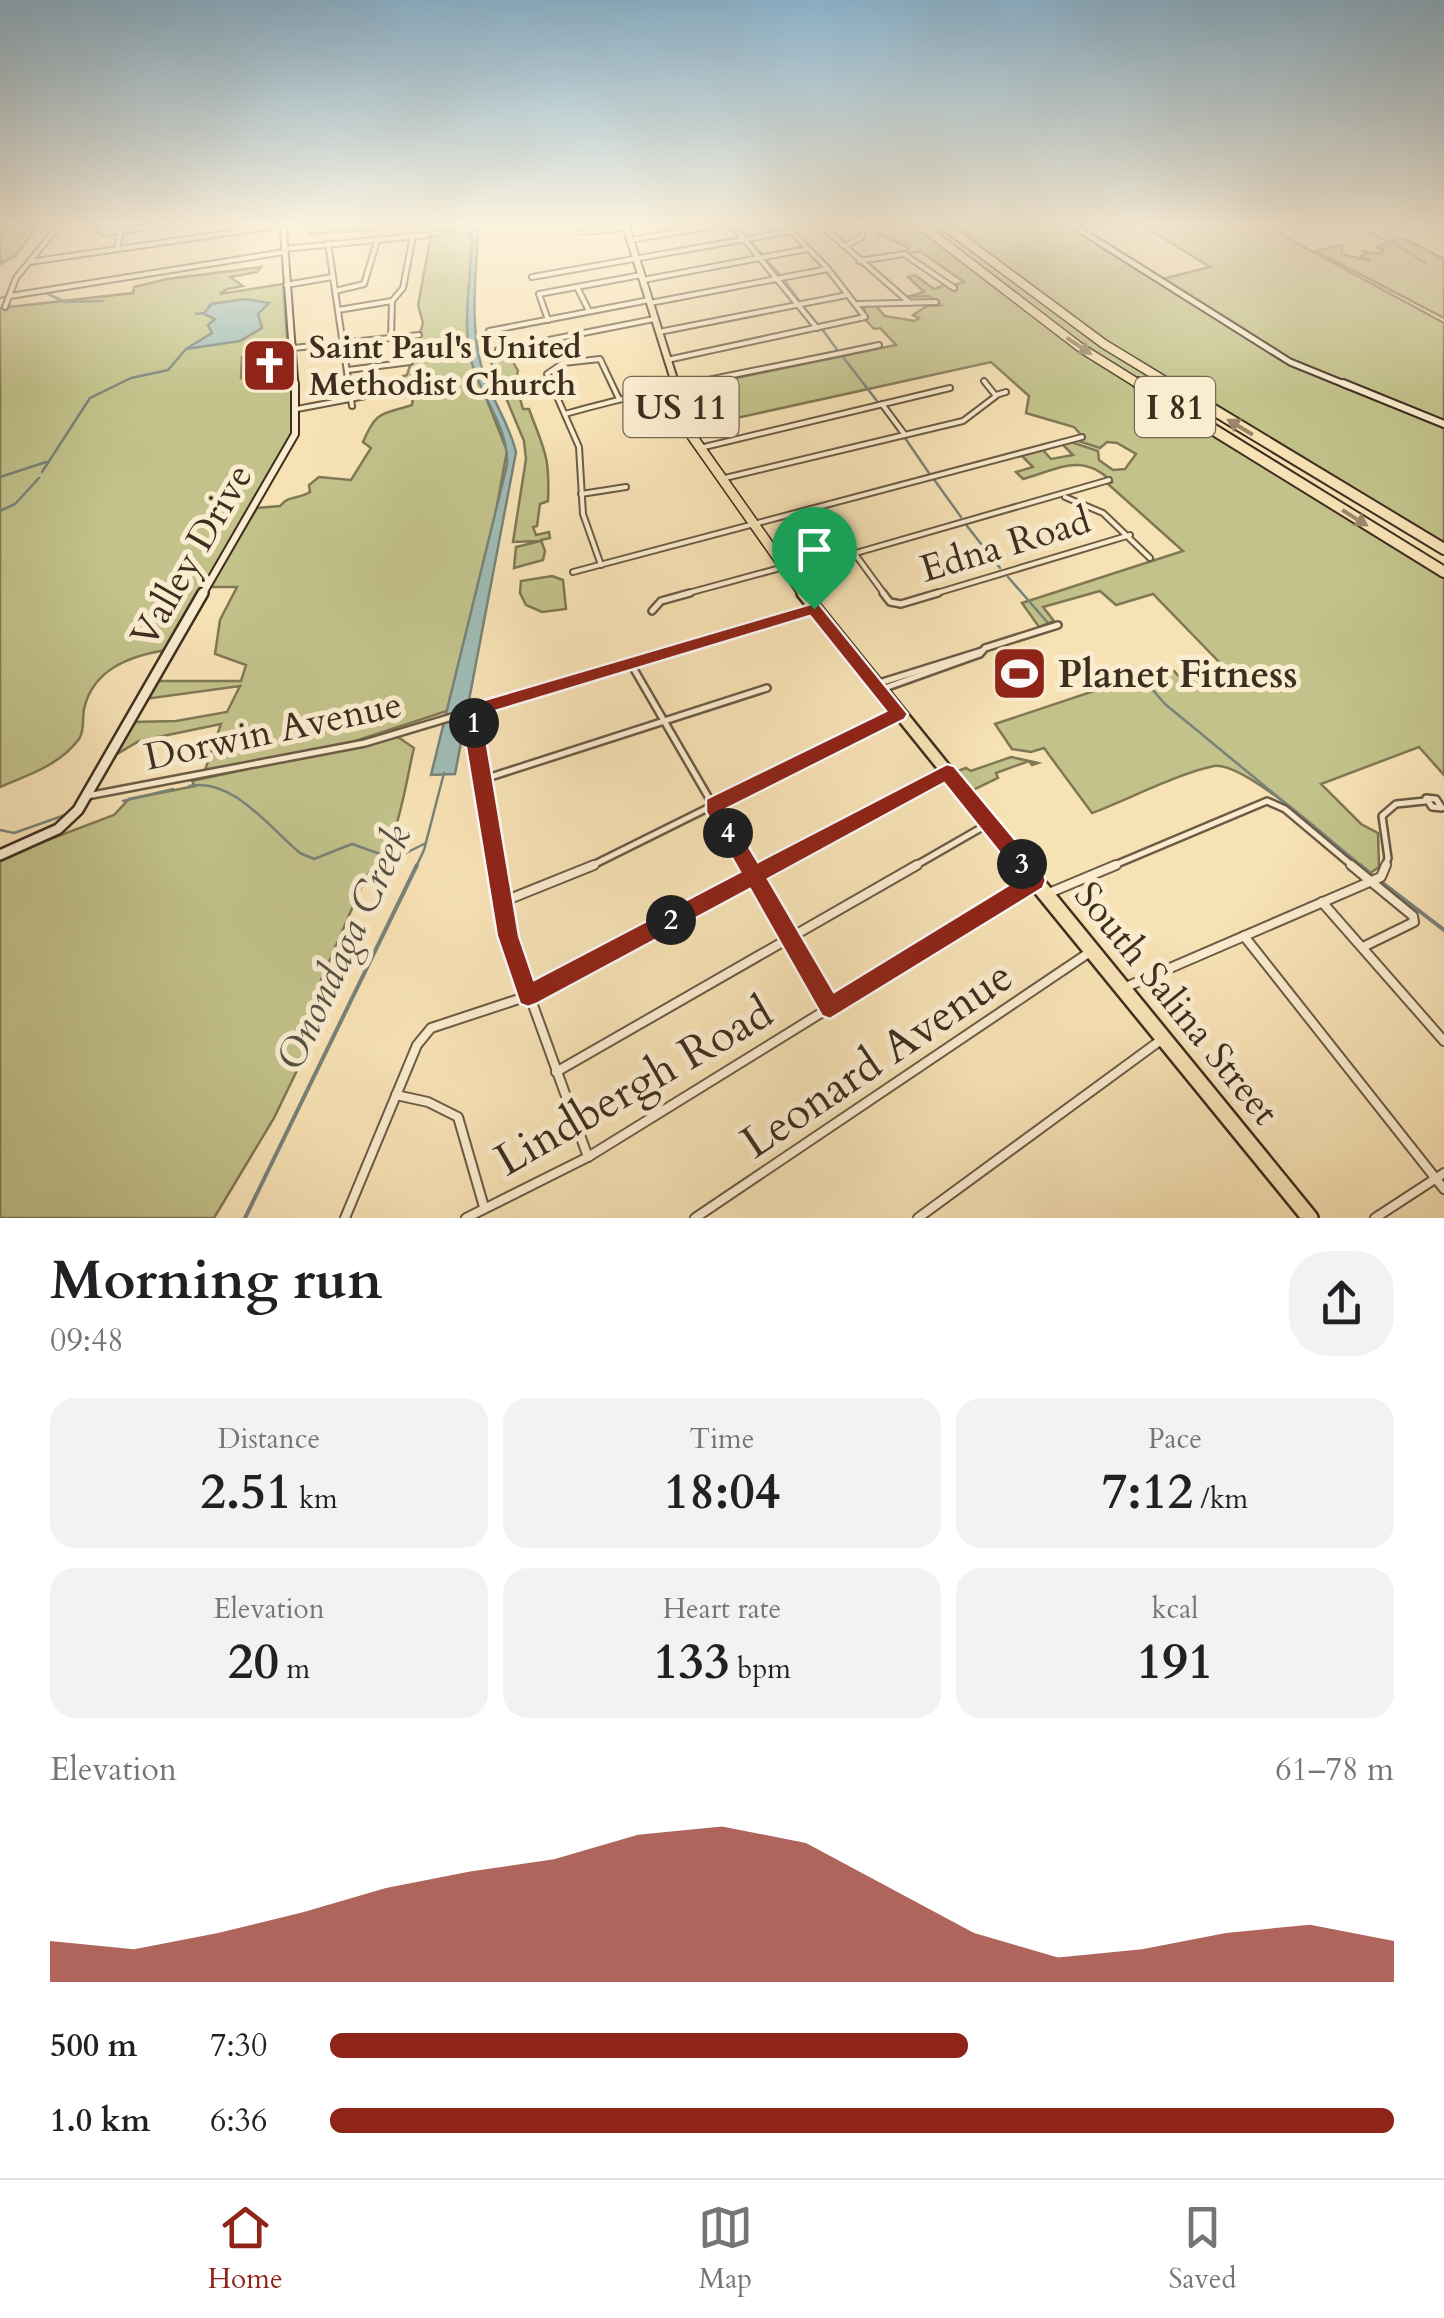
<!DOCTYPE html>
<html lang="en">
<head>
<meta charset="utf-8">
<style>
  :root { --surface:#fff; --page:#f2f2f2; --text:#202124; --muted:#757577; --line:#e0e0e0; --accent:#8f2418 }
  body { margin:0; font-family:Cardo,serif; background:var(--page); color:var(--text); height:100vh; display:flex; flex-direction:column; font-size:38px; white-space:nowrap }
  * { box-sizing:border-box; margin:0 }
  p { font-size:32px; color:var(--muted) }
  .icon { flex:none; width:55px; height:55px; fill:none; stroke:currentColor; stroke-width:2; stroke-linecap:round; stroke-linejoin:round }
  .map { position:relative; height:1218px; overflow:hidden }
  .panel { display:flex; flex-direction:column; background:var(--surface); flex:1 }
  .panel>* { flex:none }
  .pin { position:absolute; display:grid; place-items:center; width:85px; height:85px; color:#fff; margin:-102px -42px; border-radius:50% 50% 50% 0; rotate:-45deg; box-shadow:0 0 10px #0007 }
  .pin .icon { rotate:45deg }
  .km { position:absolute; width:50px; height:50px; margin:-25px; border-radius:50%; background:#222; color:#fff; font-size:28px; line-height:50px; text-align:center }
  .round { display:grid; place-items:center; flex:none; width:105px; height:105px; border-radius:40px; background:var(--page) }
  .head { display:flex; align-items:center; justify-content:space-between; height:170px; padding:0 50px }
  h1 { font-size:55px; font-weight:600; line-height:75px }
  .figures { display:grid; grid-template-columns:repeat(3,1fr); gap:15px; height:170px; padding:10px 50px }
  .figures div { display:grid; align-content:center; border-radius:25px; background:var(--page); text-align:center }
  .figures b { font-size:50px; font-weight:600 }
  .figures small { font-size:28px; font-weight:400 }
  .figures p { font-size:28px }
  .chart { height:280px; padding:20px 50px }
  .chart p { display:flex; justify-content:space-between }
  .chart svg { width:100%; height:180px; margin-top:10px; fill:var(--accent); opacity:.7 }
  ul { padding:0 50px; list-style:none; font-size:32px }
  li { display:grid; grid-template-columns:160px 120px 1fr; align-items:center; height:75px }
  li i { height:25px; border-radius:12px; background:var(--accent) }
  .menu { display:flex; justify-content:space-around; align-items:center; height:140px; border-top:2px solid var(--line); background:var(--surface); font-size:28px; color:var(--muted) }
  .menu a { display:grid; justify-items:center; gap:5px }
  .menu .selected { color:var(--accent) }
  .map>svg:first-child { display:block }
  .green { fill:#c2c28a; stroke:#807855; stroke-width:2.5 }
  .water { fill:#9fbcb6; stroke:#78837a; stroke-width:2.5 }
  .lines { fill:none; stroke-linecap:round; stroke-linejoin:round }
  .stream-far1 { stroke:#78837a; stroke-width:2.5 }
  .stream { stroke:#78837a; stroke-width:4 }
  .street-far2-casing { stroke:#6c5b45; stroke-width:8 }
  .street-far1-casing { stroke:#6c5b45; stroke-width:10 }
  .street-casing { stroke:#6c5b45; stroke-width:12 }
  .secondary-far2-casing { stroke:#3e2e20; stroke-width:9 }
  .secondary-far1-casing { stroke:#3e2e20; stroke-width:10 }
  .secondary-casing { stroke:#3e2e20; stroke-width:14 }
  .primary-far3-casing { stroke:#3e2e20; stroke-width:10 }
  .primary-far2-casing { stroke:#3e2e20; stroke-width:12 }
  .primary-far1-casing { stroke:#3e2e20; stroke-width:16 }
  .primary-casing { stroke:#3e2e20; stroke-width:20 }
  .highway-far1-casing { stroke:#3e2e20; stroke-width:11 }
  .highway-casing { stroke:#3e2e20; stroke-width:14 }
  .street-far2 { stroke:#faeccf; stroke-width:4 }
  .street-far1 { stroke:#faeccf; stroke-width:5 }
  .street { stroke:#faeccf; stroke-width:8 }
  .secondary-far2 { stroke:#faeccf; stroke-width:5 }
  .secondary-far1 { stroke:#faeccf; stroke-width:6 }
  .secondary { stroke:#faeccf; stroke-width:9 }
  .primary-far3 { stroke:#f7e2b5; stroke-width:6 }
  .primary-far2 { stroke:#f7e2b5; stroke-width:9 }
  .primary-far1 { stroke:#f7e2b5; stroke-width:11 }
  .primary { stroke:#f7e2b5; stroke-width:15 }
  .highway-far1 { stroke:#f7e2b5; stroke-width:8 }
  .highway { stroke:#f7e2b5; stroke-width:10 }
  .oneway { fill:#9a886a }
  .route { fill:#8f2418; stroke:#fff; stroke-width:2.5; fill-rule:evenodd }
  .labels { text-anchor:middle; stroke-width:10; stroke-linejoin:round; paint-order:stroke }
  .far-poi-label { font-size:32px; font-weight:bold; fill:#3e2e20; stroke:#faeccf; text-anchor:start }
  .shield { fill:#faeccf; stroke:#766754; stroke-width:2.5 }
  .shield-label { font-size:35px; font-weight:bold; fill:#3e2e20 }
  .street-label { font-size:38px; fill:#3e2e20; stroke:#faeccf }
  .poi-label { font-size:38px; font-weight:bold; fill:#3e2e20; stroke:#faeccf; text-anchor:start }
  .water-label { font-size:40px; font-style:italic; fill:#565246; stroke:#faeccf }
  .near-street-label { font-size:45px; fill:#3e2e20; stroke:#faeccf }
</style>
</head>
<body>
<div class="map">
<svg width="1444" height="1218" viewBox="0 0 1444 1218">
  <rect width="100%" height="100%" fill="#f7e2b5"/>
  <filter id="stains"><feTurbulence type="fractalNoise" baseFrequency=".002" numOctaves="4"/><feColorMatrix values="0 0 0 0 .2 0 0 0 0 .09 0 0 0 0 .02 0 0 0 .5 -.17"/></filter>
  <radialGradient id="worn" r=".72"><stop offset=".6" stop-color="#630" stop-opacity="0"/><stop offset="1" stop-color="#630" stop-opacity=".3"/></radialGradient>
  <g class="green">
    <polygon points="0,223 31,223 35,230 15,256 0,264"/>
    <polygon points="332,223 337,227 350,223 361,226 462,223 462,228 448,233 431,230 431,226 308,234 312,228"/>
    <path d="M 871,223 L 915,223 L 1077,348 L 1444,576 L 1444,775 L 1419,747 L 1321,784 L 1361,824 L 1378,833 L 1379,867 L 1369,874 C 1343,851 1245,761 1214,766 C 1179,773 1127,800 1092,813 L 1044,748 L 1031,752 L 1012,749 L 995,724 L 1139,676 L 1174,671 L 1185,683 L 1213,675 L 1221,664 L 1153,594 L 1116,605 L 1100,591 L 1043,607 L 1054,621 L 1039,627 L 1022,603 L 1183,551 L 1108,484 L 1112,482 C 1082,452 1059,469 1023,479 L 1016,472 L 1033,467 L 1021,455 L 1042,449 L 1051,459 L 1073,455 L 1062,444 L 1071,442 L 1098,451 L 1099,460 L 1113,470 L 1125,469 L 1136,454 L 1117,443 L 1107,442 L 1100,448 L 1075,440 L 1083,437 L 1074,427 L 1026,413 L 1029,396 L 991,362 L 691,428 L 679,391 L 683,389 L 896,345 L 880,328 L 874,329 L 864,318 L 867,317 L 863,307 L 875,305 L 885,316 L 914,321 L 919,318 L 913,315 L 927,306 L 941,305 L 929,296 L 907,297 L 924,292 L 908,277 L 915,275 L 934,289 L 945,285 L 956,289 L 954,285 L 964,282 L 921,252 L 906,253 L 908,247 L 877,234 Z"/>
    <path d="M 921,223 L 938,223 L 1050,309 L 1144,371 L 1151,381 C 1111,380 962,254 921,223 Z"/>
    <polygon points="945,223 1068,223 1288,363 1444,425 1444,545 1128,355 1061,311"/>
    <polygon points="1139,223 1260,223 1444,323 1444,422 1298,365 1158,280 1210,267"/>
    <path d="M 472,233 L 467,323 L 472,362 L 507,451 L 490,544 L 447,711 L 349,743 L 205,770 L 221,724 L 139,741 L 112,757 L 131,722 L 176,721 L 227,712 L 240,686 L 145,699 L 155,681 L 241,681 L 246,665 L 215,654 L 220,620 L 237,587 L 209,587 L 257,508 L 280,506 C 288,495 300,499 310,492 L 309,485 L 319,477 L 351,480 L 371,448 L 363,442 C 377,409 382,415 412,405 L 413,397 L 398,395 L 403,376 L 407,375 L 423,323 L 418,305 L 431,236 Z"/>
    <polygon points="1403,238 1444,259 1444,318 1316,251 1342,245 1342,254 1370,261 1361,256 1367,254 1362,251 1380,254 1384,250 1377,247"/>
    <path d="M 261,267 L 257,272 L 230,277 L 243,286 L 227,289 L 220,294 L 283,284 L 288,349 L 242,357 L 241,378 L 247,381 L 291,373 L 295,420 L 293,434 L 166,650 C 130,656 93,669 84,709 C 82,719 85,730 79,739 C 60,765 28,775 0,787 L 0,308 L 133,293 L 134,287 L 167,279 Z"/>
    <path d="M 511,358 L 518,371 L 515,381 L 523,409 L 529,409 C 544,450 550,455 548,501 L 540,504 L 537,526 L 533,527 L 536,535 L 549,532 L 550,538 L 541,540 L 545,551 L 543,560 L 514,568 L 516,547 L 541,541 L 513,542 L 526,459 L 524,441 L 491,362 Z"/>
    <polygon points="552,576 563,580 566,609 542,612 526,605 520,593 521,581"/>
    <path d="M 398,737 L 414,748 C 404,788 399,849 366,876 L 315,994 L 334,994 L 274,1118 L 214,1218 L 0,1218 L 0,858 L 114,815 L 129,799 L 195,786 L 192,781 Z"/>
    <polygon points="1011,757 1038,763 1032,765 1029,761 996,773 998,778 973,790 955,772 966,768 971,771"/>
  </g>
  <g class="water">
    <path d="M 472,223 L 477,223 L 478,231 C 476,277 469,327 483,372 C 492,400 509,423 516,452 L 455,774 L 431,775 L 507,465 C 509,427 481,398 472,363 C 460,317 474,269 472,223 Z"/>
    <polygon points="245,299 269,303 258,314 262,328 240,341 186,349 212,333 208,325 215,319 204,314 211,304"/>
  </g>
  <g class="lines">
    <g class="stream-far1">
      <polyline points="734,223 746,237"/>
      <polyline points="1341,223 1389,241"/>
      <polyline points="750,240 762,254"/>
      <polyline points="1393,242 1425,263"/>
      <polyline points="765,258 781,276"/>
      <polyline points="784,279 800,302"/>
      <polyline points="48,294 65,302 103,301"/>
      <polyline points="0,298 25,291"/>
      <polyline points="803,306 818,325"/>
      <polyline points="196,314 204,313"/>
      <polyline points="822,329 838,351"/>
      <polyline points="843,357 877,401"/>
      <polyline points="881,406 900,433"/>
      <polyline points="905,438 929,473"/>
      <polyline points="42,472 90,398 131,378 168,370 186,349"/>
      <polyline points="0,477 46,462"/>
      <polyline points="933,478 961,517"/>
      <polyline points="0,511 15,504 39,478"/>
      <polyline points="967,526 1000,568"/>
      <polyline points="1008,577 1048,623"/>
      <polyline points="1132,666 1165,704 1363,867"/>
      <path d="M 189,786 C 232,777 269,827 300,853 L 314,859 L 352,844 L 380,854"/>
      <polyline points="123,801 173,789"/>
      <polyline points="0,830 14,833 68,814"/>
      <polyline points="393,853 398,853"/>
      <polyline points="406,853 426,843"/>
      <polyline points="416,867 424,850 444,773"/>
    </g>
    <g class="stream">
      <polyline points="1360,865 1371,874"/>
      <polyline points="1380,881 1444,930"/>
      <polyline points="245,1218 417,865"/>
    </g>
    <defs>
      <g id="street-far2">
        <polyline points="104,223 100,230 104,233 180,223"/>
        <polyline points="731,223 817,328"/>
        <polyline points="818,223 910,303"/>
        <polyline points="582,232 627,228"/>
        <polyline points="631,240 729,223"/>
        <polyline points="328,243 352,406"/>
        <polyline points="845,246 861,238 863,230 856,223"/>
        <polyline points="117,249 121,230"/>
        <polyline points="284,249 427,235"/>
        <polyline points="859,261 904,254 954,288"/>
        <polyline points="29,262 283,225"/>
        <polyline points="532,277 792,231 797,223"/>
        <polyline points="643,280 807,249"/>
        <polyline points="286,285 332,277"/>
        <polyline points="577,287 589,311"/>
        <polyline points="335,291 364,284 378,238"/>
        <polyline points="10,296 284,252"/>
        <polyline points="650,303 828,269"/>
        <polyline points="858,304 936,302"/>
        <polyline points="5,307 16,278 61,223"/>
        <polyline points="338,310 392,301"/>
        <polyline points="548,320 539,294 641,275"/>
        <polyline points="489,331 649,300"/>
        <polyline points="659,332 847,295"/>
        <polyline points="391,337 392,301 403,288 413,236"/>
        <polyline points="293,348 419,335"/>
        <polyline points="498,350 654,319"/>
        <polyline points="667,360 865,317 828,269 783,223"/>
        <polyline points="348,370 410,362"/>
        <polyline points="996,395 1006,392"/>
        <polyline points="882,404 905,435"/>
        <polyline points="297,409 397,390"/>
        <path d="M 565,414 C 668,385 774,368 879,345"/>
        <polyline points="700,448 950,388"/>
        <polyline points="725,478 963,421 996,396 984,381"/>
        <polyline points="581,494 626,487"/>
        <polyline points="1065,497 1103,513 1150,558"/>
        <polyline points="855,554 885,595"/>
        <polyline points="601,565 583,514 579,447 547,374 563,363 600,359 619,399"/>
        <polyline points="573,572 1082,437"/>
        <polyline points="790,572 1109,480"/>
        <polyline points="681,595 784,567"/>
        <polyline points="930,595 1130,535"/>
      </g>
      <g id="street-far1">
        <polyline points="883,593 890,602 901,604 938,593"/>
        <polyline points="652,611 661,601 690,593"/>
        <polyline points="631,664 749,867"/>
        <polyline points="876,684 982,651"/>
        <polyline points="882,689 980,654 985,648 1058,625"/>
        <polyline points="473,711 474,741 496,867"/>
        <polyline points="481,780 767,688"/>
        <polyline points="87,796 365,743 814,609"/>
        <polygon points="1426,798 1436,799 1442,808 1432,807"/>
        <polyline points="589,867 899,713"/>
        <polyline points="770,867 944,774"/>
        <polyline points="913,867 986,825"/>
        <polyline points="1110,867 1267,801 1285,809 1354,867"/>
        <polyline points="1385,867 1388,858 1382,816 1396,804 1425,801"/>
      </g>
      <g id="street">
        <polyline points="496,865 508,936 588,1157"/>
        <polyline points="747,865 830,1007"/>
        <polyline points="1351,865 1413,916 1414,922 1363,947"/>
        <polyline points="1049,893 1116,865"/>
        <polyline points="502,902 594,865"/>
        <polyline points="1322,902 1444,1041"/>
        <polyline points="1244,936 1444,1189"/>
        <polyline points="1126,987 1381,877 1386,865"/>
        <polyline points="556,1072 917,865"/>
        <polyline points="396,1095 428,1102 458,1117 484,1207"/>
        <polyline points="345,1218 417,1045 431,1028 528,996 774,865"/>
        <polyline points="466,1218 588,1157 1033,882"/>
        <polyline points="695,1218 1090,952"/>
        <polyline points="918,1218 1161,1040"/>
        <polyline points="1375,1218 1444,1173"/>
      </g>
      <g id="secondary-far2">
        <polyline points="283,223 295,386"/>
        <polyline points="1069,223 1290,362 1349,386"/>
      </g>
      <g id="secondary-far1">
        <polyline points="1343,383 1444,424"/>
        <polyline points="202,595 295,434 295,383"/>
      </g>
      <polyline id="secondary" points="0,855 58,829 78,810 203,593"/>
      <polyline id="primary-far3" points="625,223 676,386"/>
      <polyline id="primary-far2" points="675,383 692,436 804,595"/>
      <polyline id="primary-far1" points="803,593 1024,867"/>
      <polyline id="primary" points="1022,865 1310,1218"/>
      <g id="highway-far1">
        <polyline points="918,223 1081,348 1142,386"/>
        <polyline points="941,223 1104,344 1173,386"/>
      </g>
      <g id="highway">
        <polyline points="1138,383 1444,572"/>
        <polyline points="1169,383 1444,549"/>
      </g>
    </defs>
    <use href="#street-far2" class="street-far2-casing"/>
    <use href="#street-far1" class="street-far1-casing"/>
    <use href="#street" class="street-casing"/>
    <use href="#secondary-far2" class="secondary-far2-casing"/>
    <use href="#secondary-far1" class="secondary-far1-casing"/>
    <use href="#secondary" class="secondary-casing"/>
    <use href="#primary-far3" class="primary-far3-casing"/>
    <use href="#primary-far2" class="primary-far2-casing"/>
    <use href="#primary-far1" class="primary-far1-casing"/>
    <use href="#primary" class="primary-casing"/>
    <use href="#highway-far1" class="highway-far1-casing"/>
    <use href="#highway" class="highway-casing"/>
    <use href="#street-far2" class="street-far2"/>
    <use href="#street-far1" class="street-far1"/>
    <use href="#street" class="street"/>
    <use href="#secondary-far2" class="secondary-far2"/>
    <use href="#secondary-far1" class="secondary-far1"/>
    <use href="#secondary" class="secondary"/>
    <use href="#primary-far3" class="primary-far3"/>
    <use href="#primary-far2" class="primary-far2"/>
    <use href="#primary-far1" class="primary-far1"/>
    <use href="#primary" class="primary"/>
    <use href="#highway-far1" class="highway-far1"/>
    <use href="#highway" class="highway"/>
  </g>
  <defs><path id="oneway-solid" d="M-6-.8H1V-3.2L6.5 0L1 3.2V.8H-6Z" transform="scale(2.5)"/></defs>
  <g class="oneway">
    <use href="#oneway-solid" transform="translate(1079 346) rotate(34)"/>
    <use href="#oneway-solid" transform="translate(1240 427) rotate(-149)"/>
    <use href="#oneway-solid" transform="translate(1355 518) rotate(32)"/>
  </g>
  <linearGradient id="sky" x2="0" y2="1"><stop stop-color="#8bb7d4"/><stop offset="0.57" stop-color="#fbf2de"/><stop offset="1" stop-color="#fbf2de" stop-opacity="0"/></linearGradient>
  <rect width="1444" height="393" fill="url(#sky)"/>
  <path class="route" d="M 814,603 L 819,604 L 908,714 L 905,719 L 726,809 L 758,862 L 947,764 L 954,766 L 1043,873 L 1046,880 L 1043,888 L 830,1019 L 822,1016 L 750,889 L 536,1004 L 528,1007 L 520,1004 L 497,936 L 465,741 L 467,705 ZM 810,616 L 886,711 L 706,799 L 706,812 L 740,872 L 534,980 L 519,936 L 482,715 ZM 944,783 L 1020,878 L 834,992 L 768,879 Z"/>
  <defs>
    <symbol id="church-square" viewBox="-11 -11 22 22"><rect x="-9" y="-9" width="18" height="18" rx="4" fill="#8f2418" stroke="#faeccf"/><path d="M-1.2-6h2.4v3.5h3.3v2.4h-3.3V6h-2.4V-.1h-3.3v-2.4h3.3Z" fill="#fff"/></symbol>
    <symbol id="stadium-square" viewBox="-11 -11 22 22"><rect x="-9" y="-9" width="18" height="18" rx="4" fill="#8f2418" stroke="#faeccf"/><path d="M0-5a6.5 5 0 1 0 0 10a6.5 5 0 1 0 0-10ZM-3.5-1.8h7v3.6h-7Z" fill="#fff"/></symbol>
  </defs>
  <g fill-rule="evenodd">
    <use href="#church-square" x="238" y="334" width="63" height="63"/>
    <use href="#stadium-square" x="988" y="642" width="63" height="63"/>
  </g>
  <g class="labels">
    <g class="far-poi-label">
      <text x="309" y="358">Saint Paul's United<tspan x="309" dy="37">Methodist Church</tspan></text>
    </g>
    <g class="shield">
      <rect x="623.5" y="377" width="115" height="60" rx="8"/>
      <rect x="1135" y="377" width="80" height="60" rx="8"/>
    </g>
    <g class="shield-label">
      <text x="681" y="419">US 11</text>
      <text x="1175" y="419">I 81</text>
    </g>
    <g class="street-label">
      <text transform="translate(1005 544) rotate(-17)" y="13">Edna Road</text>
      <text transform="translate(191 555) rotate(-60)" y="13">Valley Drive</text>
      <text transform="translate(273 730) rotate(-12)" y="13">Dorwin Avenue</text>
      <text transform="translate(1177 1003) rotate(51)" y="13">South Salina Street</text>
    </g>
    <g class="poi-label">
      <text x="1058" y="687">Planet Fitness</text>
    </g>
    <g class="water-label">
      <text transform="translate(343 947) rotate(-65)" y="14">Onondaga Creek</text>
    </g>
    <g class="near-street-label">
      <text transform="translate(876 1058) rotate(-34)" y="16">Leonard Avenue</text>
      <text transform="translate(633 1085) rotate(-30)" y="16">Lindbergh Road</text>
    </g>
  </g>
  <rect width="100%" height="100%" filter="url(#stains)"/>
  <rect width="100%" height="100%" fill="url(#worn)"/>
</svg>
<div class="pin" style="left:814px;top:609px;background:#1e9e55"><svg class="icon" aria-label="arrive" viewBox="0 0 24 24"><path d="M6 21V4h12l-3 4 3 4H6"/></svg></div>
<b class="km" style="left:474px;top:723px">1</b>
<b class="km" style="left:671px;top:920px">2</b>
<b class="km" style="left:1022px;top:864px">3</b>
<b class="km" style="left:728px;top:833px">4</b>
</div>
<section class="panel">
<div class="head"><div><h1>Morning run</h1><p>09:48</p></div><a class="round"><svg class="icon" aria-label="share" viewBox="0 0 24 24"><path d="M12 15V3M7 8l5-5 5 5M5 13v7h14v-7"/></svg></a></div>
<div class="figures">
<div><p>Distance</p><b>2.51<small> km</small></b></div>
<div><p>Time</p><b>18:04</b></div>
<div><p>Pace</p><b>7:12<small> /km</small></b></div>
</div>
<div class="figures">
<div><p>Elevation</p><b>20<small> m</small></b></div>
<div><p>Heart rate</p><b>133<small> bpm</small></b></div>
<div><p>kcal</p><b>191</b></div>
</div>
<div class="chart"><p><span>Elevation</span>61–78 m</p>
<svg viewBox="0 0 160 44" preserveAspectRatio="none"><path d="M0 44V34L10 36L20 32L30 27L40 21L50 17L60 14L70 8L80 6L90 10L100 21L110 32L120 38L130 36L140 32L150 30L160 34V44z"/></svg>
</div>
<ul>
<li><b>500 m</b>7:30<i style="width:60%"></i></li>
<li><b>1.0 km</b>6:36<i style="width:100%"></i></li>
</ul>
</section>
<nav class="menu">
<a class="selected"><svg class="icon" aria-label="home" viewBox="0 0 24 24"><path d="M3 11l9-7 9 7M6 9v11h12V9"/></svg>Home</a>
<a><svg class="icon" aria-label="map" viewBox="0 0 24 24"><path d="M3 6l6-2 6 2 6-2v14l-6 2-6-2-6 2zM9 4v14M15 6v14"/></svg>Map</a>
<a><svg class="icon" aria-label="saved" viewBox="0 0 24 24"><path d="M7 4h10v16l-5-4-5 4z"/></svg>Saved</a>
</nav>
</body>
</html>
